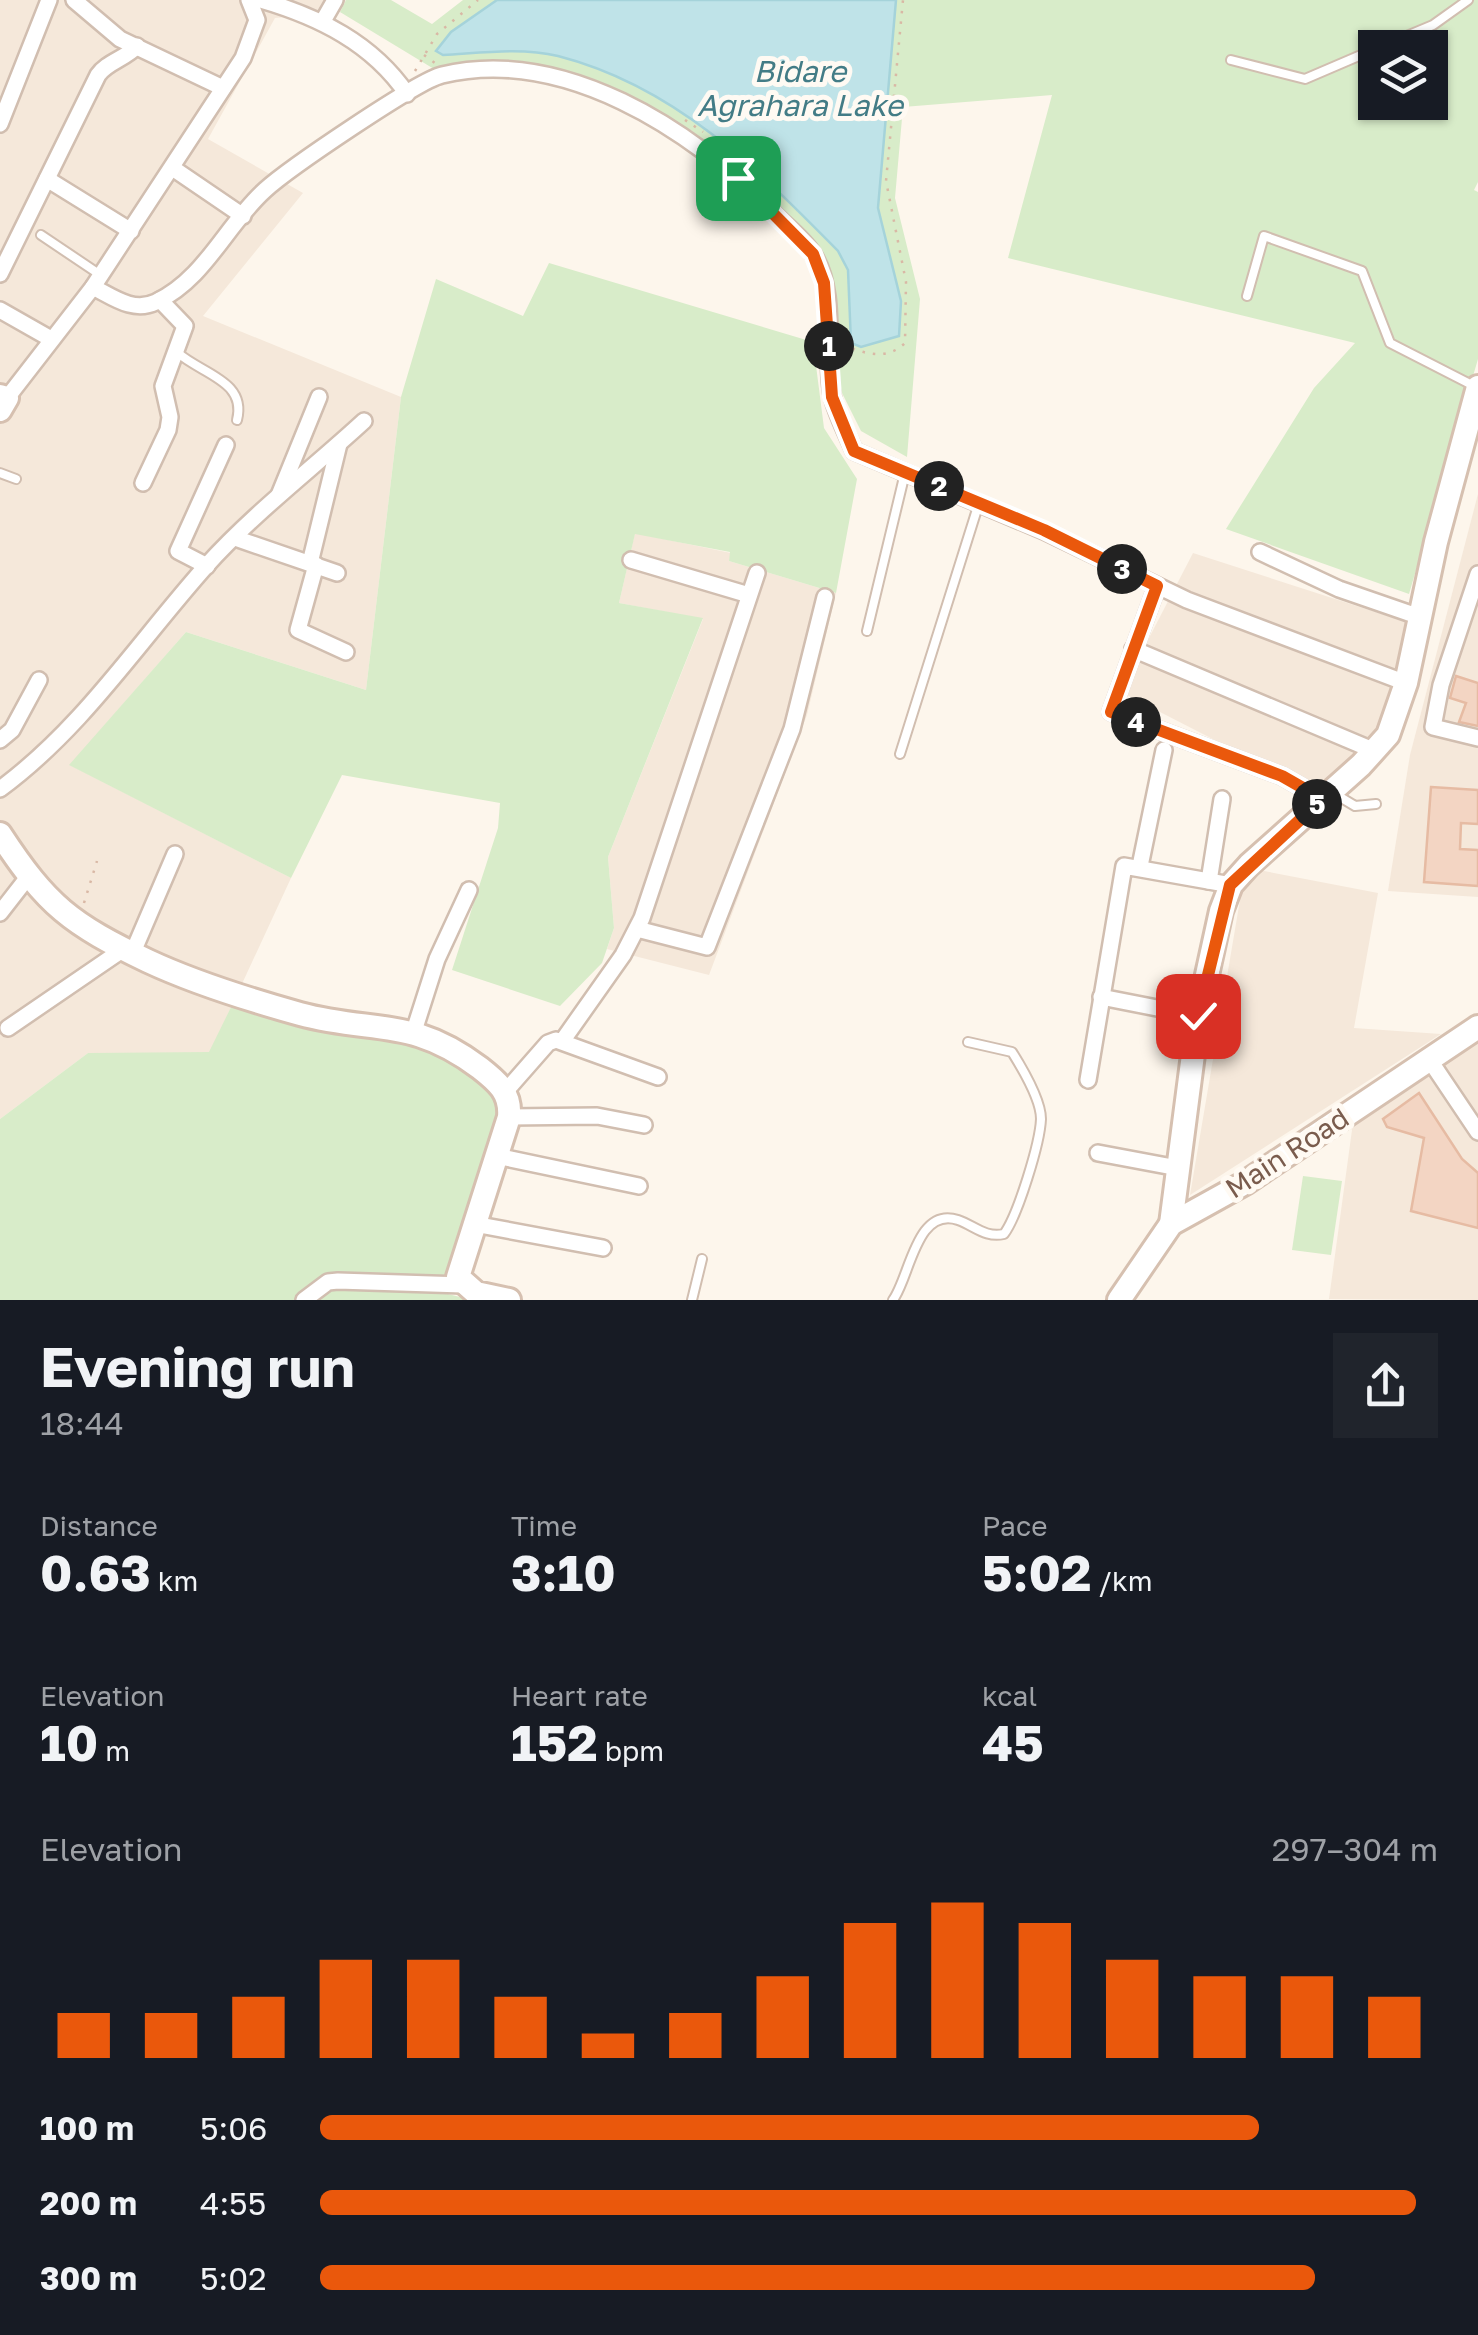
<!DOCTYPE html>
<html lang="en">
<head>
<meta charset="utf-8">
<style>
  :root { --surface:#171b24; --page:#20242c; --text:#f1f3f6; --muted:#9ea1a6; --accent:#ea580c }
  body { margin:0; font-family:"Golos Text",sans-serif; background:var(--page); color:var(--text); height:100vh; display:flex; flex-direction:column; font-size:38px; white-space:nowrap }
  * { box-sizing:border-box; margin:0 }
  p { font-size:32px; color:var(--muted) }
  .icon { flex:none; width:55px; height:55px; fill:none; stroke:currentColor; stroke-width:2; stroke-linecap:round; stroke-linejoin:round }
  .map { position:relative; height:1300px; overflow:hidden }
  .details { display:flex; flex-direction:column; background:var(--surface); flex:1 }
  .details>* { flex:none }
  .controls { position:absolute; left:1358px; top:30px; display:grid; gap:20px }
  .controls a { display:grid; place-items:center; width:90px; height:90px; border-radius:0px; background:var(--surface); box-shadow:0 2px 8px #0004; font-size:50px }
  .pin { position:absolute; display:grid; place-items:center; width:85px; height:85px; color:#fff; margin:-42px; border-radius:20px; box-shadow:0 5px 15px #0006 }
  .km { position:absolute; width:50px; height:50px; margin:-25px; border-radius:50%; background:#222; color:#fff; font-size:28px; line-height:50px; text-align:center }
  .round { display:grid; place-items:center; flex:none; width:105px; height:105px; border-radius:0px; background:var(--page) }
  .overview { display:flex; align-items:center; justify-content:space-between; height:170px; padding:0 40px }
  h1 { font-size:55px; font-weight:700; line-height:75px }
  .stats { display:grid; grid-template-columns:repeat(3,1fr); gap:15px; height:170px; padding:10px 40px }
  .stats div { display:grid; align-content:center }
  .stats b { font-size:50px; font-weight:700 }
  .stats small { font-size:28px; font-weight:400 }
  .stats p { font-size:28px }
  .chart { height:280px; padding:20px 40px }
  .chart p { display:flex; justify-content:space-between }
  .chart svg { width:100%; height:180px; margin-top:10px; stroke:var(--accent); stroke-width:6 }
  ul { padding:0 40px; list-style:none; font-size:32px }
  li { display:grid; grid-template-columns:160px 120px 1fr; align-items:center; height:75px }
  li i { height:25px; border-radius:12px; background:var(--accent) }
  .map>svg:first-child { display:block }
  .residential { fill:#f5e8da }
  .green { fill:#d8ecc9; fill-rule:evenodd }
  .water { fill:#bfe3e8; stroke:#a5d3da; stroke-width:2.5 }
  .building { fill:#f3d5c3; stroke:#e6bba3; stroke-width:2.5 }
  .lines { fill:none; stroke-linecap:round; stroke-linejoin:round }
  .lane-casing { stroke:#d1beb0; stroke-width:12 }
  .street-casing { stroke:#d1beb0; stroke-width:20 }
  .secondary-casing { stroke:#d6c0b0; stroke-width:28 }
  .path { stroke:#d9b8a5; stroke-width:2.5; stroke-dasharray:2.5 8; stroke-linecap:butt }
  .lane { stroke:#fff; stroke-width:8 }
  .street { stroke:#fff; stroke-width:15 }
  .secondary { stroke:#fff; stroke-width:22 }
  .route-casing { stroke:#fff; stroke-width:20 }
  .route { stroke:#ea580c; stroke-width:12 }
  .labels { text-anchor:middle; stroke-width:10; stroke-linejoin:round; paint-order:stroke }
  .street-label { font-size:28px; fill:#7a5c4d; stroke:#fffaf3 }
  .water-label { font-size:30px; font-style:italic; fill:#437c86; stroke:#fffaf3 }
</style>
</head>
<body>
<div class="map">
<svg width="1478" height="1300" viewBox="0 0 1478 1300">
  <rect width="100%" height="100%" fill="#fdf6ec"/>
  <g class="residential">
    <polygon points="0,0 346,0 340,12 275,18 208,139 303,193 203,316 401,397 366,690 186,632 70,765 291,878 210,1053 88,1053 0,1119 0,858 4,853 0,845"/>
    <polygon points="1478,494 1478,897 1388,891 1410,755"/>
    <polygon points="635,533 731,553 729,561 836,593 807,715 709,975 607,949 614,928 608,857 703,619 619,603"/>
    <polygon points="1193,553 1422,627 1384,727 1314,791 1121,692"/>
    <polygon points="1259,870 1378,893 1354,1028 1441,1034 1190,1195 1241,894"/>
    <polygon points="1478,1041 1478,1300 1329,1299 1352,1130 1348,1123"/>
  </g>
  <g class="green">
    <path d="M 346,0 L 391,0 L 432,24 L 463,0 L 497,0 L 451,32 L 443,55 C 481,53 521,47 558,56 C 675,87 755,168 838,251 L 848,270 L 851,342 L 901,301 L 878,208 L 896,0 L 1478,0 L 1478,182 L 1474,190 L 1478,192 L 1478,359 L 1409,594 L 1226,529 L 1314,388 L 1355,343 L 1008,258 L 1052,95 L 903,107 L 895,198 L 920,299 L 907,457 L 861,431 L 840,389 L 836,298 L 827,263 L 738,170 L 692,131 L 631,98 L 555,72 L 510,63 L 434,69 L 340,12 ZM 1375,48 L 1430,48 L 1430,102 L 1375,102 Z"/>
    <polygon points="549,263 813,342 824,428 857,479 836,593 729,561 730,552 635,534 619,603 703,618 608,857 614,928 602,963 560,1006 452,970 498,828 500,803 342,775 291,878 69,765 186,632 366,690 401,397 436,279 523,316"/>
    <path d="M 234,1001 C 315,1019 458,1029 504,1105 L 448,1294 L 472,1300 L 0,1300 L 0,1119 L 88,1053 L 209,1052 Z"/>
    <polygon points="1303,1176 1342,1181 1331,1255 1292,1250"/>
  </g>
  <path class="water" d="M 497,0 L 896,0 L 878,208 L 901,301 L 899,336 L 861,347 L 851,343 L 848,270 L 838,251 C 756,168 675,86 558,56 C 521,47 480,53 443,55 L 436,51 L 451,32 Z"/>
  <g class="building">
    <polygon points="1456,676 1478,683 1478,726 1459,722 1466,703 1450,698"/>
    <polygon points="1431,787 1478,790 1478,824 1461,823 1460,849 1478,850 1478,886 1424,882"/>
    <polygon points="1419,1093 1462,1159 1478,1173 1478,1228 1411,1211 1424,1138 1387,1127 1383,1119"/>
  </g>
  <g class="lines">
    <defs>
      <g id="lane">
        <polyline points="1378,48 1433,25 1468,0"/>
        <polyline points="1231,60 1305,79 1375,49"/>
        <polyline points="41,235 99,274"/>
        <polyline points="1247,296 1264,236 1362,271 1390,343 1474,386"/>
        <path d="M 178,353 C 202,374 247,381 237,420"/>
        <polyline points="0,473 16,479"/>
        <polyline points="867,631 905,473"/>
        <polyline points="900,754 979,503"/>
        <polyline points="1335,794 1355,806 1376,804"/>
        <polyline points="692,1300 702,1259"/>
        <path d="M 893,1300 C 910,1277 916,1206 958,1220 C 975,1226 985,1238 1004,1234 C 1018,1215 1040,1143 1041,1119 C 1041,1099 1022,1068 1012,1052 L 968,1042"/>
      </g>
      <g id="street">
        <polyline points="74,0 120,39 223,88"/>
        <path d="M 261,0 C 319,17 372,43 407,94"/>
        <polyline points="323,21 335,0"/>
        <polyline points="0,124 49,0"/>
        <polyline points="174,169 243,216"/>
        <polyline points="47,179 131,231"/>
        <path d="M 0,274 L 98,75 C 107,62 125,59 137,46"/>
        <path d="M 93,287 C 113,297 133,313 156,302 C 205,279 226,225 265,190 C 288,169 417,81 442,75 C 562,46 692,129 771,211 C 784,224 803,238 813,254 C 838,293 824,352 832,395 C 836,414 847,433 854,451 L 1044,531 L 1187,600 L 1406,683"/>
        <polyline points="0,310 51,339"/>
        <polyline points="7,398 93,287 243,58 257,20 249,0"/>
        <polyline points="143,483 168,430 170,417 163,386 185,326 160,300"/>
        <polyline points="279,495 319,397"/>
        <polyline points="235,538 337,573"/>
        <polyline points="1260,552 1339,589 1420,617"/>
        <polyline points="631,560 749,595"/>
        <polyline points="310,563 339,444"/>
        <polyline points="316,565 298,630 346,652"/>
        <polyline points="207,566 178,551 226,445"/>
        <polyline points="1478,574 1441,685 1433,727 1478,738"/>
        <polyline points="1157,586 1111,712 1282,776 1303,788 1317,803"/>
        <polyline points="1133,649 1375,751"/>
        <polyline points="0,740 12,730 39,680"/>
        <path d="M 0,789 C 83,728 139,641 207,565 C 254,513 313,468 364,421"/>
        <polyline points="1140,866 1164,750"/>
        <polyline points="1209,881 1222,799"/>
        <polyline points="0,913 28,877"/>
        <polyline points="637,929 707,947 792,729 825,597"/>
        <polyline points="133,952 175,854"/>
        <polyline points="1101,997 1198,1016"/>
        <polyline points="8,1028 125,948"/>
        <polyline points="414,1031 437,959 469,890"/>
        <polyline points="563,1040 623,955 642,918 757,573"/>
        <polyline points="1429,1059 1478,1132"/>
        <polyline points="1088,1080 1124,866 1231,885"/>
        <polyline points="505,1092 548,1043 556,1040 658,1077"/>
        <polyline points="509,1117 597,1116 644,1125"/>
        <polyline points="1098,1153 1178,1168"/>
        <polyline points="496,1156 639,1186"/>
        <polyline points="474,1224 603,1248"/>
        <polyline points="304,1300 328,1282 338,1281 463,1285"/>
      </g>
      <g id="secondary">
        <polyline points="0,396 7,398 0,410"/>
        <path d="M 0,834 C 47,906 71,924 148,961 C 195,983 250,1000 300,1014 C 374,1034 411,1016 480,1068 C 498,1082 511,1093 509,1117 L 458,1277 L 476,1293 L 509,1300"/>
        <polyline points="1171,1224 1198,1016 1221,911 1231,885 1249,865 1361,765 1388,735 1406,683 1436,542 1478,387"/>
        <polyline points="1119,1300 1171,1224 1245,1183 1478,1027"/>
      </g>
    </defs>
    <use href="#lane" class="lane-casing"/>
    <use href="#street" class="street-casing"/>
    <use href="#secondary" class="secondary-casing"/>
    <g class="path">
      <polyline points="424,55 435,63"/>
      <polyline points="415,71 437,34 478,0"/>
      <polyline points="685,120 703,132"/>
      <path d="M 843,344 C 863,354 887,361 905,343 L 906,282 L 886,181 L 903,0"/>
      <polyline points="84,903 97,861"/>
    </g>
    <use href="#lane" class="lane"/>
    <use href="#street" class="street"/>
    <use href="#secondary" class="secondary"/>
  </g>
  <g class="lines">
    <defs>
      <polyline id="route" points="738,178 813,254 824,283 832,397 854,451 1044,530 1157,586 1111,712 1282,776 1303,788 1317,804 1230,885 1198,1016"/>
    </defs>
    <use href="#route" class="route-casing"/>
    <use href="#route" class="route"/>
  </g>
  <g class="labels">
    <g class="street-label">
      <text transform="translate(1287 1153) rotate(-33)" y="10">Main Road</text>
    </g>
    <g class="water-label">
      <text x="800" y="82">Bidare<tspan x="800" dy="34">Agrahara Lake</tspan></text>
    </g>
  </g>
</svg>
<div class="controls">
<a><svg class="icon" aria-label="layers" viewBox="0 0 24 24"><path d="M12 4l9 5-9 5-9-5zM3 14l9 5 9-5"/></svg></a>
</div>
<div class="pin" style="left:738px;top:178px;background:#1e9e55"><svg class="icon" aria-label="arrive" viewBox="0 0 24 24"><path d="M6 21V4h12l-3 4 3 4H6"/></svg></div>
<div class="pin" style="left:1198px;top:1016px;background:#d93025"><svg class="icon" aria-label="check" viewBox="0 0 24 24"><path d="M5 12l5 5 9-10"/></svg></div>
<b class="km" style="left:829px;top:346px">1</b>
<b class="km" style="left:939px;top:486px">2</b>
<b class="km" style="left:1122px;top:569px">3</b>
<b class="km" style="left:1136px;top:722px">4</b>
<b class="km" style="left:1317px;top:804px">5</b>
</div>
<section class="details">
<div class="overview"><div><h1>Evening run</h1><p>18:44</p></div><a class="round"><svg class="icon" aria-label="share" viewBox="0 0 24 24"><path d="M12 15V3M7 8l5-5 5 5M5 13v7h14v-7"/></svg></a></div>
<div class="stats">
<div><p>Distance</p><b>0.63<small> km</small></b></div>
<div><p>Time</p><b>3:10</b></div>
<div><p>Pace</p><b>5:02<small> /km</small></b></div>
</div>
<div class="stats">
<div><p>Elevation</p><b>10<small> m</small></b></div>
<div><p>Heart rate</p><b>152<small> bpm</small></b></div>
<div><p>kcal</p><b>45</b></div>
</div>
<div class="chart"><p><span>Elevation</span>297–304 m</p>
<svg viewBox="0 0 160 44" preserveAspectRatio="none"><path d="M5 44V33M15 44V33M25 44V29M35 44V20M45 44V20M55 44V29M65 44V38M75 44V33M85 44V24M95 44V11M105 44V6M115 44V11M125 44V20M135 44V24M145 44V24M155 44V29"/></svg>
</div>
<ul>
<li><b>100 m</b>5:06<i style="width:84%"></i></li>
<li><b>200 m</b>4:55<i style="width:98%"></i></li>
<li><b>300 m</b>5:02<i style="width:89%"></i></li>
</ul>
</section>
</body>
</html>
